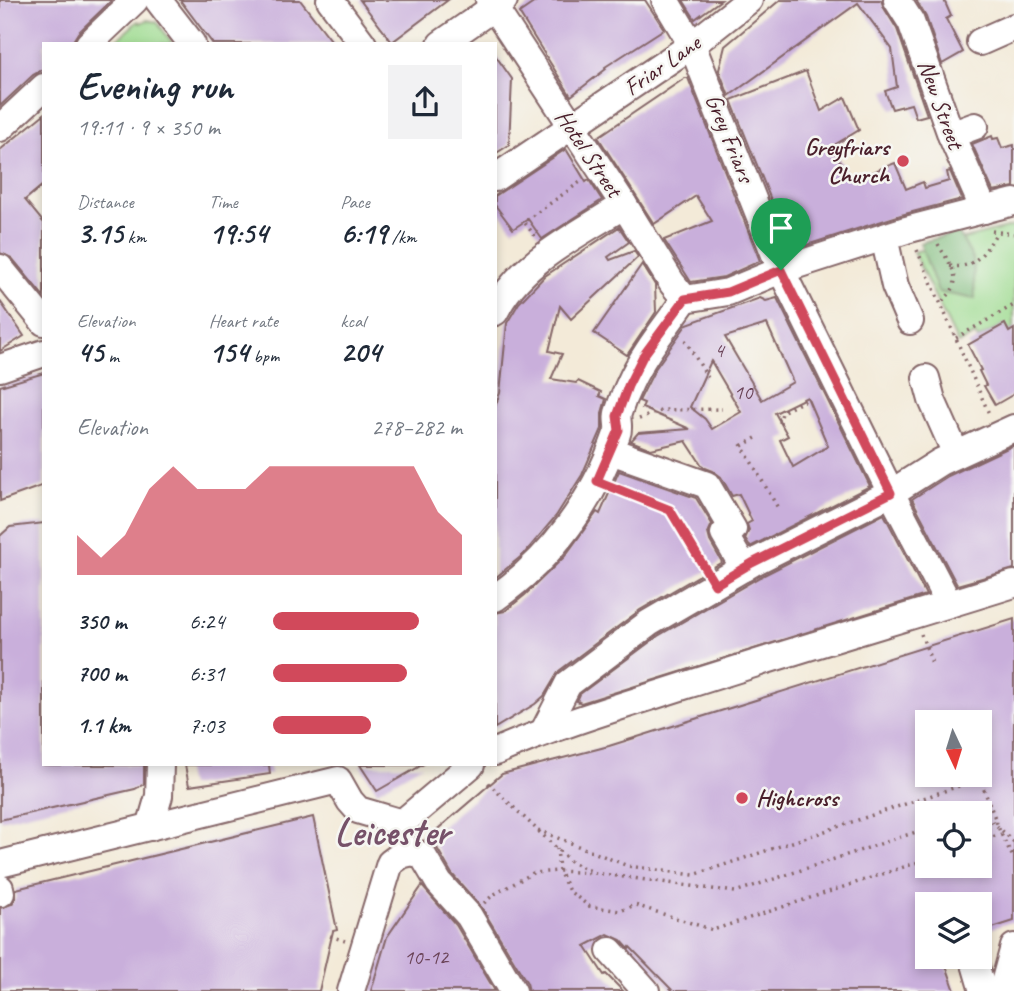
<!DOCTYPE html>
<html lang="en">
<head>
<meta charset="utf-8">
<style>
  :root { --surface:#fff; --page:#f2f2f3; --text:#1f2937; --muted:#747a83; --accent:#d1495b }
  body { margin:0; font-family:Caveat,sans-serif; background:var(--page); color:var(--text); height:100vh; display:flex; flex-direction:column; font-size:26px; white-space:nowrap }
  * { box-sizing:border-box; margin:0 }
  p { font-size:23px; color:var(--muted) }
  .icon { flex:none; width:38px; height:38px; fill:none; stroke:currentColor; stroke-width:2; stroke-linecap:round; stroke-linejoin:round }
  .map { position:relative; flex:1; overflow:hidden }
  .sheet { position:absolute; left:42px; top:42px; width:455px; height:724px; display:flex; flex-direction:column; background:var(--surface); border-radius:0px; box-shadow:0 4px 10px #0003 }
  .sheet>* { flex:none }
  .needle { width:46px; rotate:176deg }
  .tools { position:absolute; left:915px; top:710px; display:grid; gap:14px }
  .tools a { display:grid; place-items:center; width:77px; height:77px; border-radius:0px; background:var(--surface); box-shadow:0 4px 10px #0003; font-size:35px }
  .pin { position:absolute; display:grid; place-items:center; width:60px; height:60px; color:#fff; margin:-72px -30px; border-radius:50% 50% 50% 0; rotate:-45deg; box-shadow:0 0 7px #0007 }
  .pin .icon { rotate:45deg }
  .round { display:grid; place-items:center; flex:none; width:74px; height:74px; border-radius:0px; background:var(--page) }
  .headline { display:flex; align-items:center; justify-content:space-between; height:119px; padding:0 35px }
  h1 { font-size:38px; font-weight:800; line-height:52px }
  .stats { display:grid; grid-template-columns:repeat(3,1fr); gap:10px; height:119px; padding:7px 35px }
  .stats div { display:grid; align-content:center }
  .stats b { font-size:30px; font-weight:800 }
  .stats small { font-size:19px; font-weight:400 }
  .stats p { font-size:19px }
  .chart { height:196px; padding:14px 35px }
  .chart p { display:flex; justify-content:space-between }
  .chart svg { width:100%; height:126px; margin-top:7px; fill:var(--accent); opacity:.7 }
  ul { padding:0 35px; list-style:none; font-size:23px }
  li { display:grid; grid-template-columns:112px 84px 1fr; align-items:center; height:52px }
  li i { height:18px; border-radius:9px; background:var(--accent) }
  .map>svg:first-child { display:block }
  .green { fill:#9edb90; stroke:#747d5e; stroke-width:2 }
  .forest { fill:#7ebb7a; stroke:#646d52; stroke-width:2 }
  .building { fill:#c9afdb; fill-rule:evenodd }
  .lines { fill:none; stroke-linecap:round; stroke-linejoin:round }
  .minor-casing { stroke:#856668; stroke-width:30 }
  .path { stroke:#856668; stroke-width:3.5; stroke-dasharray:2 5; stroke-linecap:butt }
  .minor { stroke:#fff; stroke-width:26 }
  .route-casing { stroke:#fff; stroke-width:14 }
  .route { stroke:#d1495b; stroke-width:9 }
  .poi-dot { fill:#d1495b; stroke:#f6f6f2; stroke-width:2.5 }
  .labels { text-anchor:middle; stroke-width:5; stroke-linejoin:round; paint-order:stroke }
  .number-label { font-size:21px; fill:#6a4357 }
  .street-label { font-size:24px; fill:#4a1f2b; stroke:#f6f6f2 }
  .poi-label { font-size:24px; font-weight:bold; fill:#4a1f2b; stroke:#f6f6f2; text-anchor:end }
  .town-label { font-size:38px; font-weight:bold; fill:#765169; stroke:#f6f6f2 }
</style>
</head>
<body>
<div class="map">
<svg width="1014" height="991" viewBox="0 0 1014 991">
  <rect width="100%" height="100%" fill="#f6f6f2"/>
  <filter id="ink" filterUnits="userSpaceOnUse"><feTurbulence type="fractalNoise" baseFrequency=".0143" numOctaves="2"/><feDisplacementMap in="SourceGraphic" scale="14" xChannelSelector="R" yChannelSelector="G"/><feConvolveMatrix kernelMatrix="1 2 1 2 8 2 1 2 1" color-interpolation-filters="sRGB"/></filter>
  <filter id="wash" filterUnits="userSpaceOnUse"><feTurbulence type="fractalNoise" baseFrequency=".00686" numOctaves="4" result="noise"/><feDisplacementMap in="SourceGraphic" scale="28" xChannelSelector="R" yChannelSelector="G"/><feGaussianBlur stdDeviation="1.57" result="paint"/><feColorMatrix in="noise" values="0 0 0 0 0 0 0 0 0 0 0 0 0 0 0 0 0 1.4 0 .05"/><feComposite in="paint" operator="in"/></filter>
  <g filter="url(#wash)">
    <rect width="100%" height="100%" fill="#f3ead8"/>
    <g class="green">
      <polygon points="147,20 157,22 173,44 112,44 138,21 140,23"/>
      <polygon points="1014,226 1014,329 1009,332 1004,325 978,339 975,335 958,344 913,252"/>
    </g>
    <polygon class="forest" points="958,232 973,259 975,299 938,292 920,243"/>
    <g id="blocks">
      <g class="building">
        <polygon points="0,0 112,0 78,33 71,44 44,44 44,69 33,75 0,106"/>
        <polygon points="180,0 300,0 334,44 213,44"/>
        <polygon points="360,0 448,0 392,42"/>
        <polygon points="538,0 645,0 664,29 605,67 606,69 571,96 519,13"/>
        <polygon points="683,0 721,0 695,19"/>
        <polygon points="780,0 881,0 884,8 897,29 927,115 916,118 911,104 892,109 885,91 897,87 892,49 858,3 729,96 719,70 725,46"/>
        <polygon points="916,0 944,0 951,16 946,19 963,52 942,64 926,17"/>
        <polygon points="495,55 512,79 509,145 495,154"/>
        <polygon points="806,71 821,111 845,97 859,130 831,147 852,180 895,163 906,189 923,182 925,188 949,181 947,172 950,171 962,199 901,215 791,250 731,100"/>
        <polygon points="685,78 688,78 760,261 724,277 691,282 664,240 712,221 696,196 654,224 598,137"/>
        <polygon points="44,114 44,184 25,200 44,223 44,297 12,258 0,253 0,150"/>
        <polygon points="992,136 993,139 998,138 1002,148 1014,145 1014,187 993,191 972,144"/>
        <polygon points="566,149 586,182 589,180 602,200 542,239 528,219 513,229 495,205 495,196"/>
        <polygon points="619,227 629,242 608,257 610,260 634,251 638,257 571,319 560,306 549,351 562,354 551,379 576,383 578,381 601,392 599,396 606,399 602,413 602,429 582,475 556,516 524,554 495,578 495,407 500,393 507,323 519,303 545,276"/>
        <polygon points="642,264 655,285 656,312 627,355 594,333"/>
        <path d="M 760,298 L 766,301 L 777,298 L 870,486 L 750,547 L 745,539 L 749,530 L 747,524 L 752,521 L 739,494 L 732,496 L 721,477 L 713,471 L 703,467 L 686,441 L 651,449 L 631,441 L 638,433 L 690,429 L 642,408 L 644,403 L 639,401 L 655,369 L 687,324 ZM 767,324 L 793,382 L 762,400 L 725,337 ZM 711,361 L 741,412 L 712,429 L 705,419 L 690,407 ZM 807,397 L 828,446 L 793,467 L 780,440 L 788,436 L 775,413 Z"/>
        <polygon points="0,301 24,336 0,351"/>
        <polygon points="1005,324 1009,332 1014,329 1014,394 995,405 984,386 986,385 979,371 981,370 968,345"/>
        <polygon points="44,373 44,485 0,501 0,386"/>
        <polygon points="1014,445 1014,569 957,585 912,499 948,476"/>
        <polygon points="619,471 696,498 712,524 708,533 710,541 722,562 640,610 559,671 544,696 535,704 495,728 495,613 505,611 525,595 565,556 597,512 600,514"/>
        <polygon points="884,514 926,595 581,703 577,701 580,694 658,636 760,577"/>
        <polygon points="44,523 44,765 144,765 144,784 135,789 0,820 0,536 10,527"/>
        <path d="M 1014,619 L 1014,921 L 980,932 L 980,905 L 928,905 L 928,957 L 943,957 L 955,991 L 673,991 L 630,947 L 629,949 L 621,940 L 608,934 L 585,946 L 604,975 L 606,974 L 623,991 L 529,991 L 527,983 L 482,908 L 452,874 L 437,848 L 425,840 L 502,774 L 609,746 ZM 928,723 L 980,723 L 980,775 L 928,775 ZM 928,814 L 980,814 L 980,866 L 928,866 Z"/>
        <polygon points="185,765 269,765 270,774 189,786"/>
        <polygon points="360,765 422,765 377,791"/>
        <polygon points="313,817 337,930 333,931 319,991 0,991 0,908 12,904 16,897 16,889"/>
        <polygon points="422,886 456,925 495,991 371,991 387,937"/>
      </g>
    </g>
  </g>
  <g filter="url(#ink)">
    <use href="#blocks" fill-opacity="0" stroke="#856668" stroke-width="2"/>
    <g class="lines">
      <defs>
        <g id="minor">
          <polyline points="158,0 192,44"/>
          <polyline points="330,0 363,44"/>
          <polyline points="489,0 624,205 672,283 685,299"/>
          <polyline points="665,0 692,45 781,270 891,493 949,604"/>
          <polyline points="897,0 911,22 951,135 984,210"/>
          <polyline points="980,42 1014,27"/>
          <polyline points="89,44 135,0"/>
          <polyline points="441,44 504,0"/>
          <polyline points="0,128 44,87"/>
          <polyline points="951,135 975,126"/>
          <polyline points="495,178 692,45 749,0"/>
          <polyline points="884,237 895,286 910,321"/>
          <polyline points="0,268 44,322"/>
          <polyline points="685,299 728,292 781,270 906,230 1014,202"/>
          <path d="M 495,312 C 520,261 578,235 624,205"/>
          <polyline points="0,368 44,353"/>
          <polyline points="926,378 932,400 956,454"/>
          <polyline points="611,451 707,485 733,529 724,534 744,568"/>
          <path d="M 495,598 C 552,558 594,500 617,434 C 620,427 616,420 618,413 C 621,403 625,393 630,383 C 644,352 666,327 685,299"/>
          <polyline points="544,731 568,684 649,623 752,563 891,493 940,462 1014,428"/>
          <path d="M 495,752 C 557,725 622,706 687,685 C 796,650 905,618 1014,584"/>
          <polyline points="150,827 159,796 160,765"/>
          <polyline points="401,839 402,823 471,765"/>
          <polyline points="0,864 338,780 350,801 358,810 402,823"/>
          <polyline points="0,888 1,893"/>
          <polyline points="610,951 646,991"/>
          <polyline points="973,957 983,991"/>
          <polyline points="351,991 390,863 401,855 413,852 423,856 439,883 469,916 513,991"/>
          <polyline points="1002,991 1014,947"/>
        </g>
      </defs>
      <use href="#minor" class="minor-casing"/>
      <g class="path">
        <polyline points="992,231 1014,234"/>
        <polyline points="535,236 524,222 583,180"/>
        <path d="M 938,244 C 951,267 967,281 941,302"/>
        <polyline points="917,250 990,416"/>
        <path d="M 950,266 C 974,270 986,251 997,232"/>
        <polyline points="956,338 1014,305"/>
        <polyline points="685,340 708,378"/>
        <polyline points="639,419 663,410 722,409"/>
        <polyline points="780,423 782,412 808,399"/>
        <polyline points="741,444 778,508"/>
        <polyline points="742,446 756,438"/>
        <polyline points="615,488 670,510 704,567"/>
        <polyline points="921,634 933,666"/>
        <polyline points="488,783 571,862 593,872"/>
        <polyline points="969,814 980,810 1014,842"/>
        <polyline points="538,830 628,866 694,875 980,779 1001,834 1014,859"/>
        <polyline points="980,841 1001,834"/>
        <polyline points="557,848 559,871 569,891 589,906 620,911 635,905 713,930 928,859"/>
        <polyline points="484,903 493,895 533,873 559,871 595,873 735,892 928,828"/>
        <polyline points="330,936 345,941"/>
      </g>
      <use href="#minor" class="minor"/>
    </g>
  </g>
  <g class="lines" filter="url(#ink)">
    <defs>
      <polygon id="route" points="781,270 891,493 752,563 715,585 670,510 597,481 619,430 617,416 628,386 643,356 685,299 728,292"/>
    </defs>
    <use href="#route" class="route-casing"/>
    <use href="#route" class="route"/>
  </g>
  <g class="poi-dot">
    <circle cx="903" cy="161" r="7"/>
    <circle cx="742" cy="798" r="7"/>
  </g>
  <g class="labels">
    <g class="number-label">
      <text x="719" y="357">4</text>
      <text x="743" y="399">10</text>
      <text x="426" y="964">10-12</text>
    </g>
    <g class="street-label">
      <text transform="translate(662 65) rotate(-35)" y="8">Friar Lane</text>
      <text transform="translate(941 104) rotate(70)" y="8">New Street</text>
      <text transform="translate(730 138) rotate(68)" y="8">Grey Friars</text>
      <text transform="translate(589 153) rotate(56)" y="8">Hotel Street</text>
    </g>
    <g class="poi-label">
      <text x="889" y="155">Greyfriars<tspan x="889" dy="28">Church</tspan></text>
      <text x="756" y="806" text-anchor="start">Highcross</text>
    </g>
    <g class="town-label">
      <text x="392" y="845">Leicester</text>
    </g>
  </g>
</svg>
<div class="tools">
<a><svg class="needle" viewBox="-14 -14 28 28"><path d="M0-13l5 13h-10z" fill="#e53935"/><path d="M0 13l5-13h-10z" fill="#747a83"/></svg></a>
<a><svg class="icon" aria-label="locate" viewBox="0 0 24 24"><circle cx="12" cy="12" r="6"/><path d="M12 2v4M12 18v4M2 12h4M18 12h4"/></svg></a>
<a><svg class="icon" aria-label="layers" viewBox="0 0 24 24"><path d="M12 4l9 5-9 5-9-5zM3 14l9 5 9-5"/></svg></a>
</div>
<div class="pin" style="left:781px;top:270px;background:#1e9e55"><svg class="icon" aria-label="arrive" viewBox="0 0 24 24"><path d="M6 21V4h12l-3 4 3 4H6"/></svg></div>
<section class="sheet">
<div class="headline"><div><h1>Evening run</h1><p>19:11 · 9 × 350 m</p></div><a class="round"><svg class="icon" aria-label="share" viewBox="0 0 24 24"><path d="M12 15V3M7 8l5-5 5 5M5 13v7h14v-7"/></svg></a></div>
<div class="stats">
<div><p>Distance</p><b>3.15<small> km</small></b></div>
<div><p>Time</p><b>19:54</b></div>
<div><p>Pace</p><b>6:19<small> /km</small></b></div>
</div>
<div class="stats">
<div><p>Elevation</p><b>45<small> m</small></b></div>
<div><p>Heart rate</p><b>154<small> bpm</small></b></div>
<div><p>kcal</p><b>204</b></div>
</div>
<div class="chart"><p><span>Elevation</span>278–282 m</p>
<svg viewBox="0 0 160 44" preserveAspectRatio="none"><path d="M0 44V30L10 38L20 30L30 14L40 6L50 14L60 14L70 14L80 6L90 6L100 6L110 6L120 6L130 6L140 6L150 22L160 30V44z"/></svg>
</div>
<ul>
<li><b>350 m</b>6:24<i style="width:77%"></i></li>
<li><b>700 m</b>6:31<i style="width:71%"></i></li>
<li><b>1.1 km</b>7:03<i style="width:52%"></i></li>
</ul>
</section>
</div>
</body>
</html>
